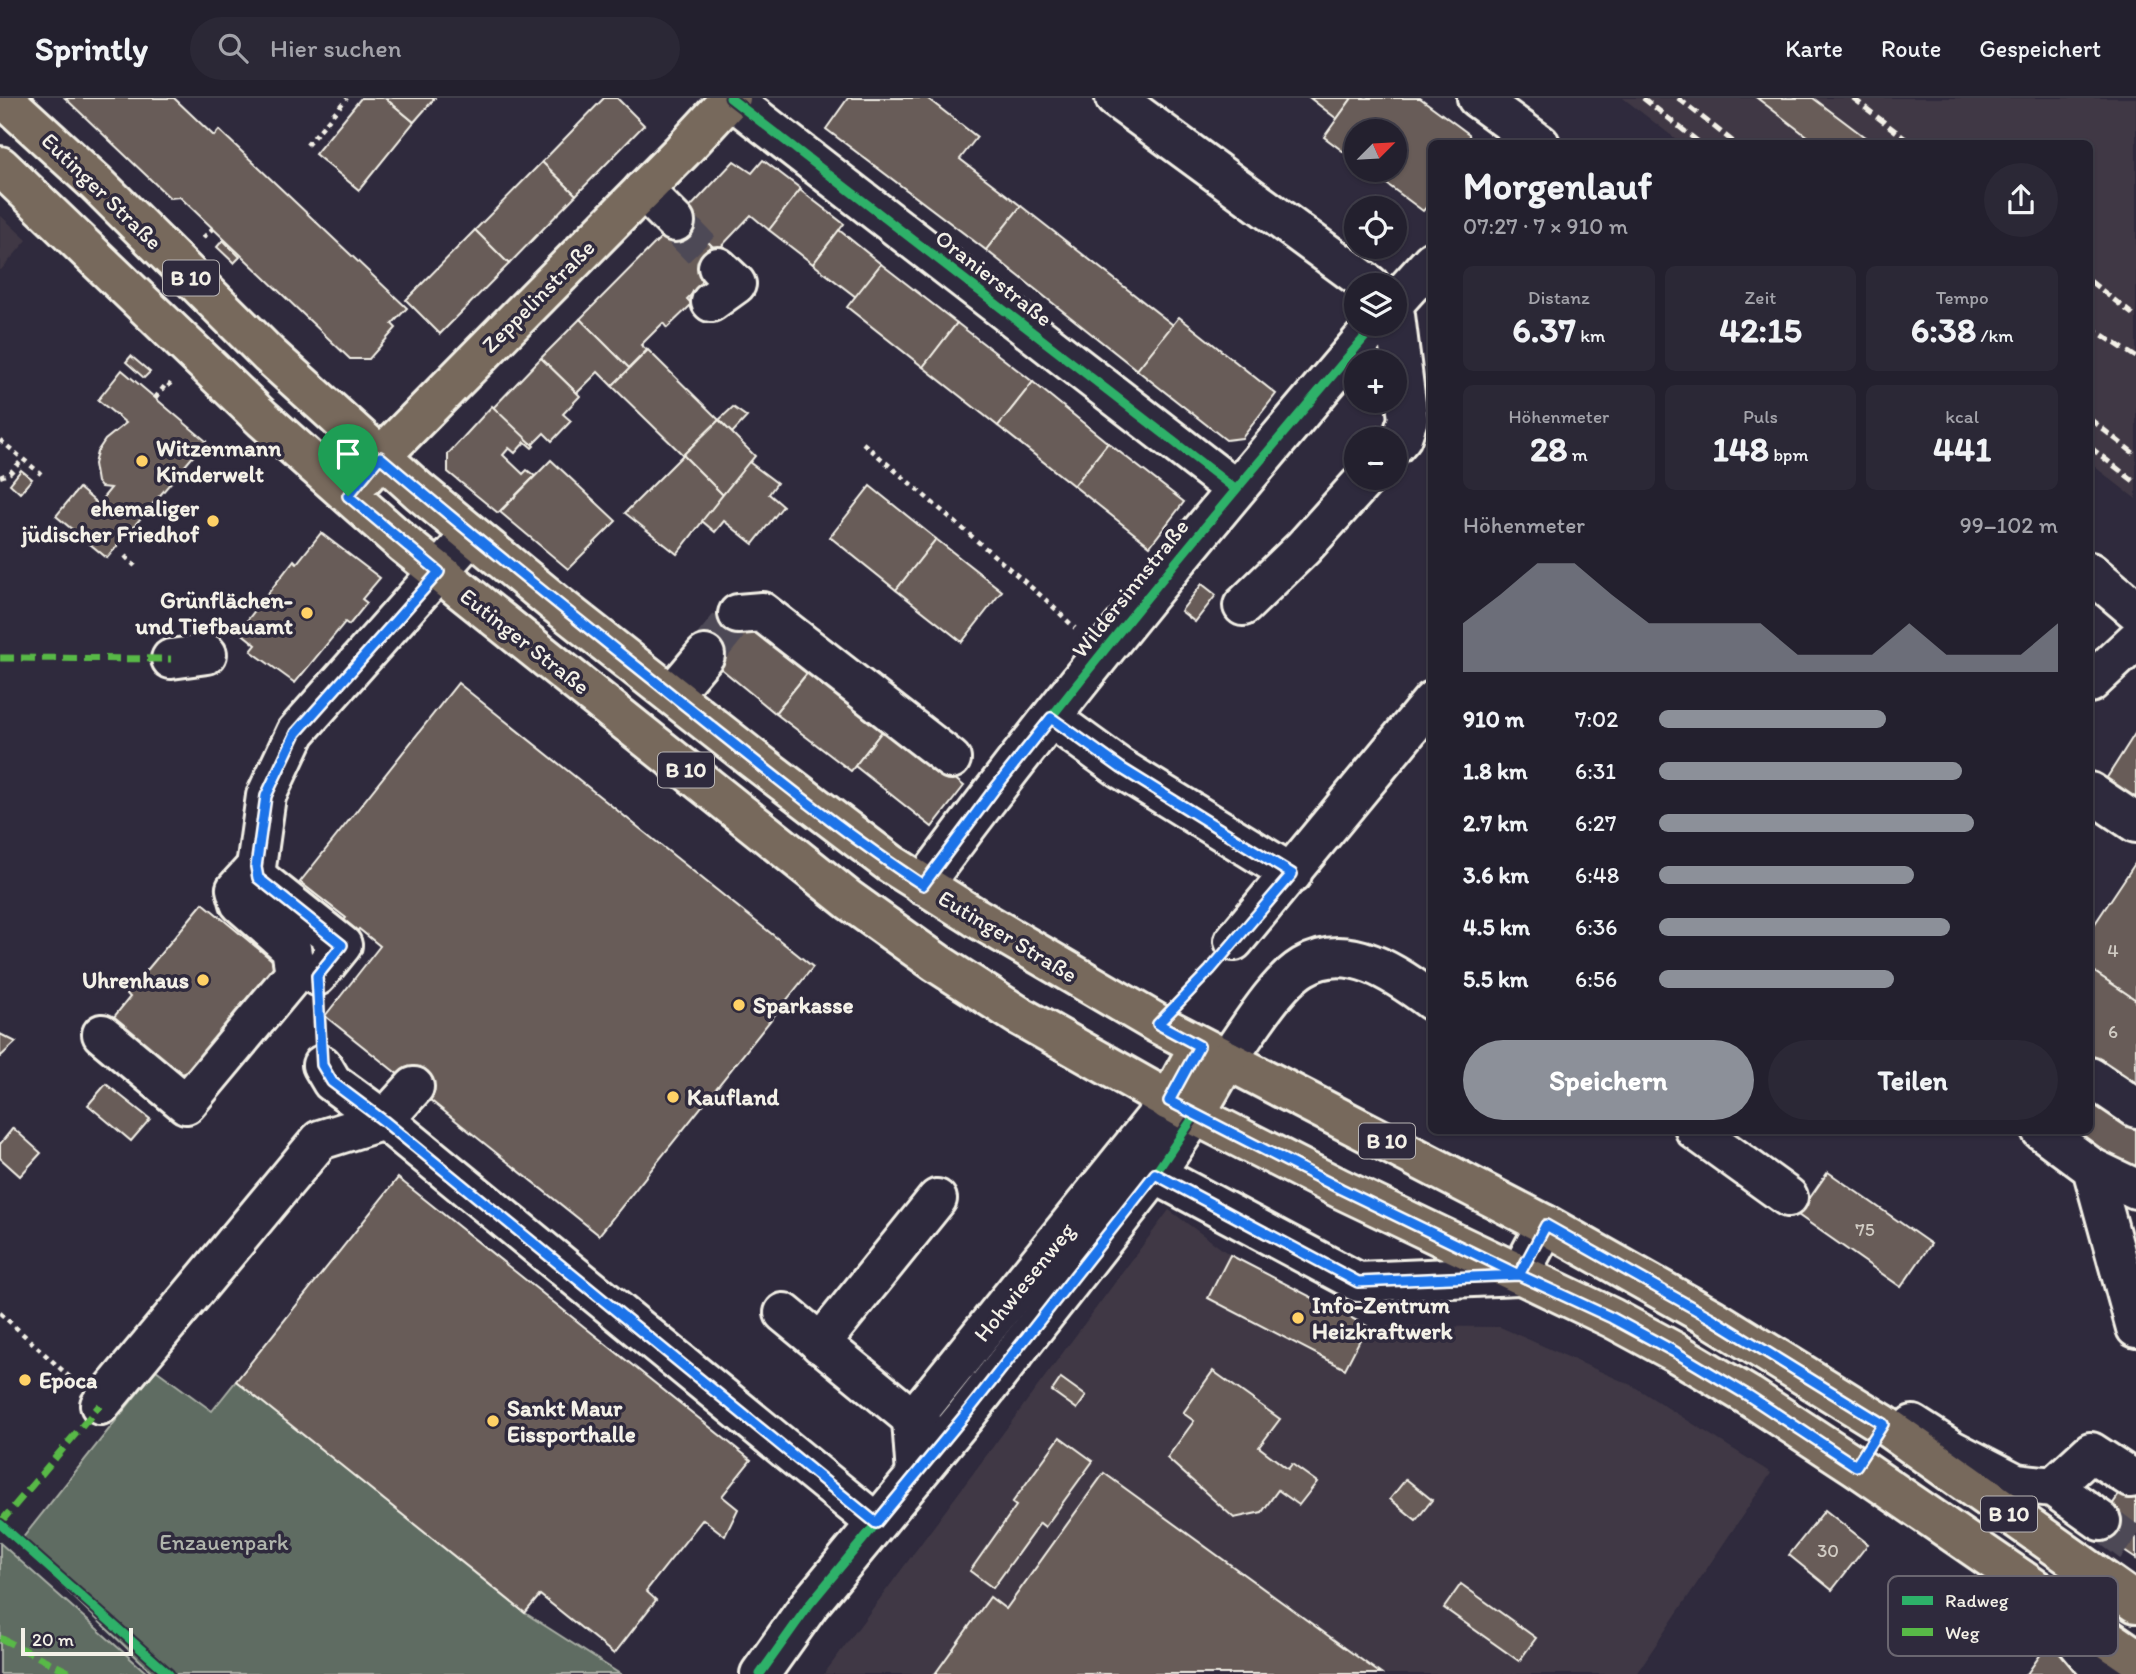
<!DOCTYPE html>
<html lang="de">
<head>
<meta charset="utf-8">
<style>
  :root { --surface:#23202e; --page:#2b2836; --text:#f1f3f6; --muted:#a3a3aa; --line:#403e4a; --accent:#8c9099 }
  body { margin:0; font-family:Itim,sans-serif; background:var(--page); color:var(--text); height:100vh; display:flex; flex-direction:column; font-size:26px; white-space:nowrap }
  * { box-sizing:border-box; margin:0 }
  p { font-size:23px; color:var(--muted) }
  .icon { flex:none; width:38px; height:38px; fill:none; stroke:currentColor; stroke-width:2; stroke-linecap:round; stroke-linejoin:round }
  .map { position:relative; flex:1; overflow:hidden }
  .sheet { position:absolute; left:1428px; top:42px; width:665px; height:994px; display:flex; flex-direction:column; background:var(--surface); border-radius:10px; box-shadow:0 2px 5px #0004,0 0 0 2px var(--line) }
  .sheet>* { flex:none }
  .needle { width:46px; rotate:66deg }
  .buttons { position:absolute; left:1344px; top:21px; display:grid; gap:14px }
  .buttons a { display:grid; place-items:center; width:63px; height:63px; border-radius:50%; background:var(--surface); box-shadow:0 2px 5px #0004,0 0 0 2px var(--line); font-size:35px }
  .scale { position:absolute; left:21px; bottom:18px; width:112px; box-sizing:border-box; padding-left:7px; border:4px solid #f4f1e8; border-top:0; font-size:19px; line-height:24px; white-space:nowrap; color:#f4f1e8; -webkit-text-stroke:5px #2f2a3d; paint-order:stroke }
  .pin { position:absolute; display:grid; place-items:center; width:60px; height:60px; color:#fff; margin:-72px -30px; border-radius:50% 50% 50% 0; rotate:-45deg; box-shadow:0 0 7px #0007 }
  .pin .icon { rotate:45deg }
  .round { display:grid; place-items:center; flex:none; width:74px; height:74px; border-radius:37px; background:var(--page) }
  .head { display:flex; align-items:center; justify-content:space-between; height:119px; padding:0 35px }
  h1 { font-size:38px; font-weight:700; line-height:52px }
  .stats { display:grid; grid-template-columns:repeat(3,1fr); gap:10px; height:119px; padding:7px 35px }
  .stats div { display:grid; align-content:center; border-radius:10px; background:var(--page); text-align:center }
  .stats b { font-size:35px; font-weight:700 }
  .stats small { font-size:19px; font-weight:400 }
  .stats p { font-size:19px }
  .chart { height:196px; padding:14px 35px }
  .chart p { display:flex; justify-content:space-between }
  .chart svg { width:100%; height:126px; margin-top:7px; fill:var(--accent); opacity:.7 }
  .button { display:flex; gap:14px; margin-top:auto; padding:14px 35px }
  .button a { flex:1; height:80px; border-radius:42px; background:var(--accent); color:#fff; font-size:28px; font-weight:700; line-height:80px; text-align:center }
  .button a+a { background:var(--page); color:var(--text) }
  ul { padding:0 35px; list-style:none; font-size:23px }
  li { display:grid; grid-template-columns:112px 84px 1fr; align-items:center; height:52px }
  li i { height:18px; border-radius:9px; background:var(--accent) }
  header { display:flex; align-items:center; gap:42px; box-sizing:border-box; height:98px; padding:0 35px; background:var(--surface); border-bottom:2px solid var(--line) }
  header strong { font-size:33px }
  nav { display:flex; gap:38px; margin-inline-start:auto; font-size:24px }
  .search { width:490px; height:63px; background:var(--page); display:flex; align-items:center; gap:18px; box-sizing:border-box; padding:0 24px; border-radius:38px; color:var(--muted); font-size:26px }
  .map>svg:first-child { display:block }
  .built { fill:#403945 }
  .green { fill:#5e6c62; stroke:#a9aea5; stroke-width:2 }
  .building { fill:#685c58; stroke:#f4f1e8; stroke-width:2 }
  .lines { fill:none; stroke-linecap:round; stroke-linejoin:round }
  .minor-tunnel { stroke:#4d4857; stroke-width:38; stroke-dasharray:38 19; stroke-linecap:butt }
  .minor-casing { stroke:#f4f1e8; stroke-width:44 }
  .major-casing { stroke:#f4f1e8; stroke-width:44 }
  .path { stroke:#f4f1e8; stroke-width:4.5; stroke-dasharray:5 5; stroke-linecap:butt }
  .minor { stroke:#2f2a3d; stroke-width:38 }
  .major { stroke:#77695c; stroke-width:38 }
  .rail { stroke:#f4f1e8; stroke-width:5; stroke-dasharray:10 5; stroke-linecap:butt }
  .quiet { stroke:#58b947; stroke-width:7; stroke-dasharray:14 7; stroke-linecap:butt }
  .cycleway-casing { stroke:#2f2a3d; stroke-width:13 }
  .cycleway { stroke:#2db169; stroke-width:9 }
  .route-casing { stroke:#fff; stroke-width:14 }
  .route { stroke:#1a73e8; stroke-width:9 }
  .poi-dot { fill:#ffd166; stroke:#2f2a3d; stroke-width:2.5 }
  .labels { text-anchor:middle; stroke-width:7; stroke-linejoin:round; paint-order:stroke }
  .number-label { font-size:19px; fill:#d1ccc4 }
  .shield { fill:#2f2a3d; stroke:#b9b5b5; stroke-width:2 }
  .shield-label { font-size:21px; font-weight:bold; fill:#f4f1e8 }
  .street-label { font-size:23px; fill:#f4f1e8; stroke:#2f2a3d }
  .poi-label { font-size:23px; font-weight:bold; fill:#f4f1e8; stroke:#2f2a3d; text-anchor:start }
  .park-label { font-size:23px; fill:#b0b5ac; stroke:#2f2a3d }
  .key { fill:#2f2a3d; stroke:#6a6670; stroke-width:2 }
  .key-label { font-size:19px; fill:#f4f1e8 }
</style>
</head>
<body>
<header>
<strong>Sprintly</strong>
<div class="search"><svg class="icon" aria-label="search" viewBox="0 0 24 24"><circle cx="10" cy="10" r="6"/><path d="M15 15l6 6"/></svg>Hier suchen</div>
<nav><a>Karte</a><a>Route</a><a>Gespeichert</a></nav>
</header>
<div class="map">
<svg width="2136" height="1576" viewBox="0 0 2136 1576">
  <rect width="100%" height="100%" fill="#2f2a3d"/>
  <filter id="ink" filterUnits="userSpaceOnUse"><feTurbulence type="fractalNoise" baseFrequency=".0143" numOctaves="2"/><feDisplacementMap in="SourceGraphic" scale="14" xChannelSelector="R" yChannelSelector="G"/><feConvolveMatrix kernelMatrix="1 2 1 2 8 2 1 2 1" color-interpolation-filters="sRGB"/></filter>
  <g filter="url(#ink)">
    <g class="built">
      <polygon points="1623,0 2136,0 2136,401 2090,365 2090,46 1681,45"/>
      <polygon points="0,117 27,142 0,173"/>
      <polygon points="1169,1112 1230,1157 1367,1228 1500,1229 1633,1288 1771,1375 1636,1576 824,1576"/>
    </g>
    <g class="green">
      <polygon points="156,1272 212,1313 236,1283 525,1515 620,1576 154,1576 18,1446"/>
      <polygon points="0,1445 148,1576 0,1576"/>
    </g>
    <g class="building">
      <polygon points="65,0 174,0 214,38 219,32 407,210 392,226 396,230 369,261 350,261 180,99 170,100"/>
      <polygon points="361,0 385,0 414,24 359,92 315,56"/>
      <polygon points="385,0 435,0 414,24"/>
      <polygon points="604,0 617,0 644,27 576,97 542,64"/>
      <polygon points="848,0 927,0 977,39 960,61 1021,108 986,152 826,31"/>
      <polygon points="1310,0 1352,0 1337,21"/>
      <polygon points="1352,0 1420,0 1469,36 1470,46 1432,46 1432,103 1423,113 1368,72 1395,72 1395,33 1356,33 1356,63 1324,39"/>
      <polygon points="1757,0 1813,0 1874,46 1817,46"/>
      <polygon points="763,62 801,91 769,132 751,117 717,153 682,118 734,63 752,75"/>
      <polygon points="542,64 576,97 509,166 475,132"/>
      <polygon points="800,92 844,126 813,166 769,132"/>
      <polygon points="1021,108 1173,227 1137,272 986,152"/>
      <polygon points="682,118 726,162 687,201 692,206 667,230 663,225 641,247 647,252 629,270 580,221"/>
      <polygon points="475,132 509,166 440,236 406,202"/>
      <polygon points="839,132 881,166 856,199 813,166"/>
      <polygon points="223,142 240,159 234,165 217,149"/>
      <polygon points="881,166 957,225 923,269 847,209"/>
      <polygon points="1179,219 1276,296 1242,340 1226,342 1137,272"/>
      <polygon points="580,221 630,271 612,288 598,274 577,295 541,260"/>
      <polygon points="957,225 1033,284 998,328 923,269"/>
      <polygon points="648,252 719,322 683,357 612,288"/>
      <polygon points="131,258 150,274 144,280 126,264"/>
      <polygon points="541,260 580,298 563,316 571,323 552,343 544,335 532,347 493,310"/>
      <polygon points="122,272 206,343 107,460 56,418 79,390 98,406 111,390 101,389 97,384 94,366 97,354 105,342 126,325 98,302"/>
      <polygon points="1033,284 1108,345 1074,388 998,328"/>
      <polygon points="492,308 534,348 532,350 525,344 515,355 509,350 503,357 523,376 527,372 535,378 498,415 448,374 448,356"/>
      <polygon points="733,309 747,319 732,335 719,322"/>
      <polygon points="719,322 755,358 723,397 683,357"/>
      <polygon points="1108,345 1184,404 1150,448 1074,388"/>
      <polygon points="683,357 723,397 677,456 625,415"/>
      <polygon points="551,362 616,423 568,471 500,414"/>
      <polygon points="749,364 777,385 769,396 783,408 753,446 724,423 715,434 702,423"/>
      <polygon points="21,372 32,381 20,395 10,386"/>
      <polygon points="870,388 936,441 896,492 830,439"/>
      <polygon points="321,435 380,480 362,501 367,505 349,527 345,524 295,585 251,553 256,547 239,533 294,462 297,465"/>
      <polygon points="936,441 1002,493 962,544 896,492"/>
      <polygon points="1202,486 1216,497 1195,524 1181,513"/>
      <polygon points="730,509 809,573 775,615 697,551"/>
      <polygon points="809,573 883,632 851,673 775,615"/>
      <polygon points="458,585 813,869 599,1137 325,918 380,848 359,831 350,843 336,832 346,820 300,784"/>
      <polygon points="887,627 964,688 932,729 855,668"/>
      <polygon points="2136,634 2136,711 2101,689"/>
      <polygon points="2136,764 2136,902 2090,871 2090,833"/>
      <polygon points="203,805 278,867 185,979 113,920 130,899 127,896"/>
      <polygon points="2090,871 2136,902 2136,996 2090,964"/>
      <polygon points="0,936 16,944 0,959"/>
      <polygon points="106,986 150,1021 131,1043 88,1007"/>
      <polygon points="2090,1001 2136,1032 2136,1075 2073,1032 2090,1032"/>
      <polygon points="13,1030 41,1055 20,1078 0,1060 0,1046"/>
      <polygon points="1828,1074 1931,1146 1901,1189 1798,1117"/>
      <polygon points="398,1080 751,1362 722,1398 738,1411 725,1438 703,1421 646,1493 656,1502 614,1556 540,1497 525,1515 236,1283"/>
      <polygon points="1230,1157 1367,1228 1345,1271 1208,1200"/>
      <polygon points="1213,1273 1280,1321 1259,1349 1288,1371 1292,1366 1317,1384 1299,1407 1278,1392 1262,1414 1234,1420 1167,1360 1194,1323 1183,1315"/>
      <polygon points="1061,1280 1086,1298 1077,1311 1052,1293"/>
      <polygon points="1060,1339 1093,1363 1045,1429 1040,1425 993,1490 970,1473 1016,1408 1012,1405"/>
      <polygon points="2136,1372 2136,1461 2094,1433"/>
      <polygon points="1104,1375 1381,1576 935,1576 990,1499 1006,1511"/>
      <polygon points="1406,1381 1432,1402 1416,1422 1390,1401"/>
      <polygon points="1825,1412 1868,1446 1832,1492 1789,1457"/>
      <polygon points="1461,1486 1536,1540 1519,1563 1444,1510"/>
      <polygon points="2050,1543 2098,1576 2027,1576"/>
    </g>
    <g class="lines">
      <g class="minor-tunnel">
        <polyline points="675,124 718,169"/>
        <polyline points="705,557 738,516"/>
        <polyline points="2101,1423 2136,1449"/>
      </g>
      <defs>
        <g id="minor">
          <polyline points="730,0 1235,391"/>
          <polyline points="1115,0 1370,187"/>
          <polyline points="1477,0 1540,46"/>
          <polyline points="643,92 675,124"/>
          <polyline points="711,204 736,186 718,169"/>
          <polyline points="1395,204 1432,163"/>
          <polyline points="1395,217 1408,321 1402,339 1395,347"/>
          <polyline points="2090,474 2136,513"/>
          <polyline points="1243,508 1303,450 1366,380"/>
          <polyline points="738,516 762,514 951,661"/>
          <polyline points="171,561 207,556"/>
          <polyline points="2090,585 2136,542"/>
          <polyline points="672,596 705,557"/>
          <polyline points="1051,620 1120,670 1292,776"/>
          <polyline points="2090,694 2136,725"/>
          <path d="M 923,787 C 1066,593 1220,409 1376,226"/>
          <polyline points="1234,843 1432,603"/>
          <polyline points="317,878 342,847 258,780 256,769 266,698 296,634 471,437"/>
          <polyline points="102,936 186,1006 295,875 291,850 240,805 236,791 256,769"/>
          <path d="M 1227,962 C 1246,936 1276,885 1303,869 C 1348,842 1396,876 1432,903"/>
          <polyline points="322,967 332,984 384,1022 876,1425"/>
          <polyline points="2090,979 2136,1010"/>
          <polyline points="1695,1032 1788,1099"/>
          <polyline points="2041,1032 2092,1070 2136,1230"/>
          <polyline points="1127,1057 1155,1076 1358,1184 1519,1177 1546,1127"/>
          <polyline points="2092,1070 2136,1091"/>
          <polyline points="784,1215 931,1336"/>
          <polyline points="820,1246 937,1101"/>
          <polyline points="100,1307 320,1042 384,1022 414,989"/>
          <polyline points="1913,1327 1952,1352 2016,1385 2053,1389 2101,1423"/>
          <polyline points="916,1378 912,1322 1169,1003"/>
          <polyline points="2053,1389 2091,1354 2131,1380"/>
          <polyline points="2042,1502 2104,1576"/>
          <polyline points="760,1576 809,1507 966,1317 1155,1076 1195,1017"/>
        </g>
        <g id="major">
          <polyline points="3,0 96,85 269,257 419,393 555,505 752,660 891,766 975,819 1158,926 1546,1127 1713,1221 1883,1326 2136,1505"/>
          <polyline points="0,68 263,321 405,447 849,802 937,865 1018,917 1195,1017 1341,1091 1612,1220 1675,1254 1749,1298 1856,1368 2136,1560"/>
          <polyline points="365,378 380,359 682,53 731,0"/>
          <polyline points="1169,1003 1199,948"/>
          <polyline points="1195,1017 1227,962"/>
        </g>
      </defs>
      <use href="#minor" class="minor-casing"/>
      <use href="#major" class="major-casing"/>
      <g class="path">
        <polyline points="307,47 347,0"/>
        <polyline points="203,140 213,130"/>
        <polyline points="155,300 167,285 171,288"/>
        <polyline points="0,342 41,376"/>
        <polyline points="863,345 1046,502 1075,530"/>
        <polyline points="0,379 10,375 23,361"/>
        <polyline points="125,458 135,468"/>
        <polyline points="1186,897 1211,870"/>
        <polyline points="0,1215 74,1283"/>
      </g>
      <use href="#minor" class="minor"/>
      <use href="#major" class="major"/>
      <g class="rail">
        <polyline points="1643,0 1701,46"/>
        <polyline points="1678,0 1736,46"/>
        <polyline points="1853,0 1912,46"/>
        <polyline points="2090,183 2136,219"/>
        <polyline points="2090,229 2136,259"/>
        <polyline points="2090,321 2136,357"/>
        <polyline points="2090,349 2136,385"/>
      </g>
      <g class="quiet">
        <polyline points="0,560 171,561"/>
        <polyline points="0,1425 100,1307"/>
        <polyline points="0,1540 73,1576"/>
      </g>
      <defs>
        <g id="cycleway">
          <polyline points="730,0 1235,391"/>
          <path d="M 923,787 C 1066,593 1220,409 1376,226"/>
          <polyline points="0,1426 169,1576"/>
          <polyline points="760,1576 809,1507 966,1317 1155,1076 1195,1017"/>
        </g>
      </defs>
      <use href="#cycleway" class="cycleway-casing"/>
      <use href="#cycleway" class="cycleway"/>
    </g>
  </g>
  <g class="lines" filter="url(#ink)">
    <defs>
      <path id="route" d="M 348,398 L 439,474 L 296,635 L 266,698 L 256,769 L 258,780 L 342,847 L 317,878 L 322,967 L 332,984 L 384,1023 L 876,1425 L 965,1317 L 1155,1076 L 1358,1184 L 1519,1177 L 1612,1220 L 1675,1254 L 1749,1298 L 1856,1368 L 1883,1326 L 1713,1221 L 1546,1127 L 1519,1177 L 1341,1091 L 1169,1003 L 1199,948 L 1158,926 L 1210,872 L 1292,776 L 1121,670 L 1051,620 L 993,693 L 923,787 C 837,731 757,664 677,601 C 577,521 477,442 380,359 L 348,398"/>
    </defs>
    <use href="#route" class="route-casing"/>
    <use href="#route" class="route"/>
  </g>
  <g class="poi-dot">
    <circle cx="142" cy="363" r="7"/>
    <circle cx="213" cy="423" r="7"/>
    <circle cx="307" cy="515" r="7"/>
    <circle cx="203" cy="882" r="7"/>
    <circle cx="739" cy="907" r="7"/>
    <circle cx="673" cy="999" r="7"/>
    <circle cx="1298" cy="1220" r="7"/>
    <circle cx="25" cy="1282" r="7"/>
    <circle cx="493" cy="1323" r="7"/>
  </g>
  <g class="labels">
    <g class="number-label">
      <text x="2113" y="859">4</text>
      <text x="2113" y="940">6</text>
      <text x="1865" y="1138">75</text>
      <text x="1828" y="1459">30</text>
    </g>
    <g class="shield">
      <rect x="163" y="162.5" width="56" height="35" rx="5"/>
      <rect x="658" y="654.5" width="56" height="35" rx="5"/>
      <rect x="1359" y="1025.5" width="56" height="35" rx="5"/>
      <rect x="1981" y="1398.5" width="56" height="35" rx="5"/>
    </g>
    <g class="shield-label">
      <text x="191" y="187">B 10</text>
      <text x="686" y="679">B 10</text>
      <text x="1387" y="1050">B 10</text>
      <text x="2009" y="1423">B 10</text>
    </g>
    <g class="street-label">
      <text transform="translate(102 93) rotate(44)" y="8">Eutinger Straße</text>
      <text transform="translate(994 180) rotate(38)" y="8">Oranierstraße</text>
      <text transform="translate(538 198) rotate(-45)" y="8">Zeppelinstraße</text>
      <text transform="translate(1130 490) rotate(-51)" y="8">Wildersinnstraße</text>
      <text transform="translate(525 543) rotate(38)" y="8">Eutinger Straße</text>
      <text transform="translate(1008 838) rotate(31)" y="8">Eutinger Straße</text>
      <text transform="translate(1024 1184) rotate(-51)" y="8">Hohwiesenweg</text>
    </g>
    <g class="poi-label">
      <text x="156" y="358">Witzenmann<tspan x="156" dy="26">Kinderwelt</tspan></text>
      <text x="199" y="418" text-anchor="end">ehemaliger<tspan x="199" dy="26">jüdischer Friedhof</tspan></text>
      <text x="293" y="510" text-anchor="end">Grünflächen-<tspan x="293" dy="26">und Tiefbauamt</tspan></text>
      <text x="189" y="890" text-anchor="end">Uhrenhaus</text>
      <text x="753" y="915">Sparkasse</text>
      <text x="687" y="1007">Kaufland</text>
      <text x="1312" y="1215">Info-Zentrum<tspan x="1312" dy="26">Heizkraftwerk</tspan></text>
      <text x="39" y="1290">Epoca</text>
      <text x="507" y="1318">Sankt Maur<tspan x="507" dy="26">Eissporthalle</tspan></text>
    </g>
    <g class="park-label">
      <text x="224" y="1452">Enzauenpark</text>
    </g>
  </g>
  <rect x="1888" y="1478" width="230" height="80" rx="10" class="key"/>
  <rect x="1902" y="1498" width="31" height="9" fill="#2db169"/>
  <rect x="1902" y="1530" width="31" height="8" fill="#58b947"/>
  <g class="key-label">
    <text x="1945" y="1509">Radweg</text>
    <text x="1945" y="1541">Weg</text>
  </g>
</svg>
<div class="buttons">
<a><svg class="needle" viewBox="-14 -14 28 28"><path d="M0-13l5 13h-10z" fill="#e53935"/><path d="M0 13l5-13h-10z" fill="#a3a3aa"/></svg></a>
<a><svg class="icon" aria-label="locate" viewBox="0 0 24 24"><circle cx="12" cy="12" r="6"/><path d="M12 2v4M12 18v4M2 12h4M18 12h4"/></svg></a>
<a><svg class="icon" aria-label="layers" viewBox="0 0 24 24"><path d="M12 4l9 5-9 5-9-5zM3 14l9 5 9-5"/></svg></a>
<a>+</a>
<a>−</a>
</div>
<div class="scale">20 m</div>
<div class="pin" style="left:348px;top:398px;background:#1e9e55"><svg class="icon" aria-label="arrive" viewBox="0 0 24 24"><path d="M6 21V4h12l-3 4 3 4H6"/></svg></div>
<section class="sheet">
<div class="head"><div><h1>Morgenlauf</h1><p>07:27 · 7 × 910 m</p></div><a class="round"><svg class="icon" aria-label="share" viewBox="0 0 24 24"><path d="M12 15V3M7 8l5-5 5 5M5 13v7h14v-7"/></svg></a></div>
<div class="stats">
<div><p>Distanz</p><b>6.37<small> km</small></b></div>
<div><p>Zeit</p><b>42:15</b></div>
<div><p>Tempo</p><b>6:38<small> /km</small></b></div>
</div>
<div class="stats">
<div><p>Höhenmeter</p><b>28<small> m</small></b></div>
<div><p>Puls</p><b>148<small> bpm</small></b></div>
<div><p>kcal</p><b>441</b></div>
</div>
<div class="chart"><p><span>Höhenmeter</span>99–102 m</p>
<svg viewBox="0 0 160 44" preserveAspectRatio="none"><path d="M0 44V27L10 17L20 6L30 6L40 17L50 27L60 27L70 27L80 27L90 38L100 38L110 38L120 27L130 38L140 38L150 38L160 27V44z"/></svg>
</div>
<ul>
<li><b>910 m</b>7:02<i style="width:57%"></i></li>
<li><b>1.8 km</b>6:31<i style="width:76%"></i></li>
<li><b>2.7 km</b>6:27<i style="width:79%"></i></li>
<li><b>3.6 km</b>6:48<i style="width:64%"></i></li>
<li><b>4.5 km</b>6:36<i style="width:73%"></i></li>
<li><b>5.5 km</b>6:56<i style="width:59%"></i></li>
</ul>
<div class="button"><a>Speichern</a><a>Teilen</a></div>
</section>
</div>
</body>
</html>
